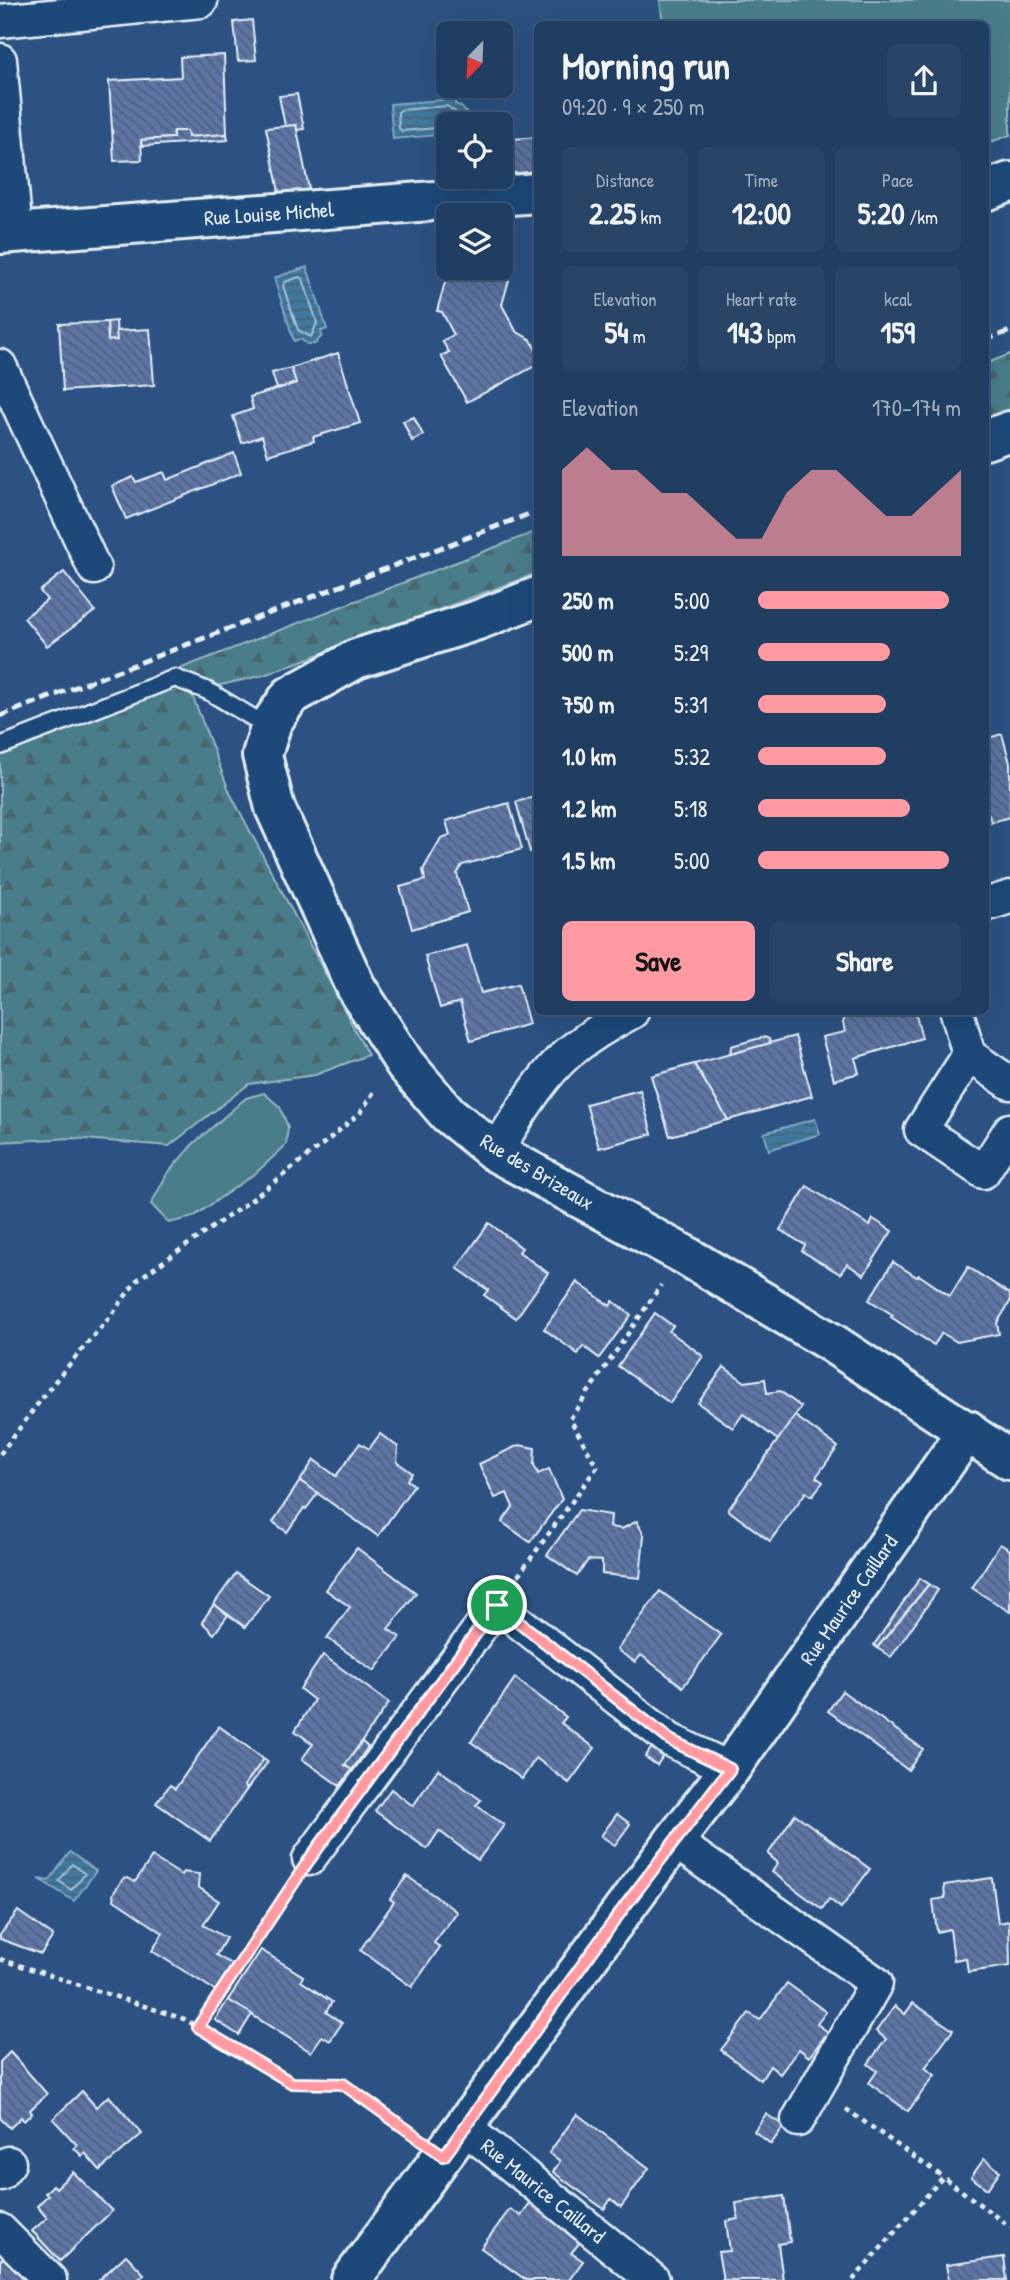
<!DOCTYPE html>
<html lang="en">
<head>
<meta charset="utf-8">
<style>
  :root { --surface:#203e62; --page:#284568; --text:#f1f3f6; --muted:#a2aebe; --line:#3d5777; --accent:#ff9aa2 }
  body { margin:0; font-family:"Patrick Hand",sans-serif; background:var(--page); color:var(--text); height:100vh; display:flex; flex-direction:column; font-size:26px; white-space:nowrap }
  * { box-sizing:border-box; margin:0 }
  p { font-size:23px; color:var(--muted) }
  .icon { flex:none; width:38px; height:38px; fill:none; stroke:currentColor; stroke-width:2; stroke-linecap:round; stroke-linejoin:round }
  .map { position:relative; flex:1; overflow:hidden }
  .panel { position:absolute; left:534px; top:21px; width:455px; height:994px; display:flex; flex-direction:column; background:var(--surface); border-radius:10px; box-shadow:0 7px 28px #0002,0 0 0 2px var(--line) }
  .panel>* { flex:none }
  .needle { width:46px; rotate:203deg }
  .fabs { position:absolute; left:436px; top:21px; display:grid; gap:14px }
  .fabs a { display:grid; place-items:center; width:77px; height:77px; border-radius:10px; background:var(--surface); box-shadow:0 7px 28px #0002,0 0 0 2px var(--line); font-size:35px }
  .pin { position:absolute; display:grid; place-items:center; width:60px; height:60px; color:#fff; margin:-30px; border:4px solid #fff; border-radius:50%; box-shadow:0 2px 7px #0007 }
  .round { display:grid; place-items:center; flex:none; width:74px; height:74px; border-radius:10px; background:var(--page) }
  .overview { display:flex; align-items:center; justify-content:space-between; height:119px; padding:0 28px }
  h1 { font-size:38px; font-weight:700; line-height:52px }
  .metrics { display:grid; grid-template-columns:repeat(3,1fr); gap:10px; height:119px; padding:7px 28px }
  .metrics div { display:grid; align-content:center; border-radius:10px; background:var(--page); text-align:center }
  .metrics b { font-size:30px; font-weight:700 }
  .metrics small { font-size:19px; font-weight:400 }
  .metrics p { font-size:19px }
  .chart { height:196px; padding:14px 28px }
  .chart p { display:flex; justify-content:space-between }
  .chart svg { width:100%; height:126px; margin-top:7px; fill:var(--accent); opacity:.7 }
  .action { display:flex; gap:14px; margin-top:auto; padding:14px 28px }
  .action a { flex:1; height:80px; border-radius:10px; background:var(--accent); color:#111; font-size:28px; font-weight:700; line-height:80px; text-align:center }
  .action a+a { background:var(--page); color:var(--text) }
  ul { padding:0 28px; list-style:none; font-size:23px }
  li { display:grid; grid-template-columns:112px 84px 1fr; align-items:center; height:52px }
  li i { height:18px; border-radius:9px; background:var(--accent) }
  .map>svg:first-child { display:block }
  .green { fill:#497d8a; stroke:#98b7c1; stroke-width:2 }
  .forest { fill:url(#forest-firs); stroke:#98b7c1; stroke-width:2 }
  .water { fill:url(#water-rules); stroke:#84a8c1; stroke-width:2 }
  .lines { fill:none; stroke-linecap:round; stroke-linejoin:round }
  .shore { stroke:#a5c1d4; stroke-width:2 }
  .building { fill:url(#building-back-hatch); stroke:#e8f1f8; stroke-width:2 }
  .service-casing { stroke:#e8f1f8; stroke-width:21 }
  .minor-casing { stroke:#e8f1f8; stroke-width:37 }
  .tertiary-casing { stroke:#e8f1f8; stroke-width:44 }
  .path { stroke:#e8f1f8; stroke-width:4.5; stroke-dasharray:5 5; stroke-linecap:butt }
  .service { stroke:#1f4a7a; stroke-width:16 }
  .minor { stroke:#1f4a7a; stroke-width:32 }
  .tertiary { stroke:#1f4a7a; stroke-width:38 }
  .rail { stroke:#e8f1f8; stroke-width:5; stroke-dasharray:10 5; stroke-linecap:butt }
  .route-casing { stroke:#fff; stroke-width:14 }
  .route { stroke:#ff9aa2; stroke-width:9 }
  .labels { text-anchor:middle; stroke-width:7; stroke-linejoin:round; paint-order:stroke }
  .street-label { font-size:21px; fill:#e8f1f8; stroke:#1f4a7a }
</style>
</head>
<body>
<div class="map">
<svg width="1010" height="2280" viewBox="0 0 1010 2280">
  <defs>
    <pattern id="forest-firs" width="22" height="20" patternUnits="userSpaceOnUse" patternTransform="scale(1.75)"><rect width="22" height="20" fill="#497d8a"/><path d="M5 1l3.5 6h-7zM16 11l3.5 6h-7z" fill="#48656d"/></pattern>
    <pattern id="water-rules" width="6" height="5" patternUnits="userSpaceOnUse" patternTransform="scale(1.75)"><rect width="6" height="5" fill="#41789d"/><path d="M0 2.5h6" fill="none" stroke="#436278"/></pattern>
    <pattern id="building-back-hatch" width="6" height="6" patternUnits="userSpaceOnUse" patternTransform="scale(1.75)"><rect width="6" height="6" fill="#5c74a4"/><path d="M-1 5l2 2M0 0l6 6M5-1l2 2" fill="none" stroke="#52607c"/></pattern>
  </defs>
  <rect width="100%" height="100%" fill="#2b5282"/>
  <filter id="ink" filterUnits="userSpaceOnUse"><feTurbulence type="fractalNoise" baseFrequency=".0143" numOctaves="2"/><feDisplacementMap in="SourceGraphic" scale="14" xChannelSelector="R" yChannelSelector="G"/><feConvolveMatrix kernelMatrix="1 2 1 2 8 2 1 2 1" color-interpolation-filters="sRGB"/></filter>
  <g filter="url(#ink)">
    <g class="green">
      <polygon points="660,0 1010,0 1010,135 985,144 985,24 663,24"/>
      <polygon points="264,1093 280,1107 288,1127 286,1145 257,1172 193,1217 169,1223 151,1204 167,1174 193,1144 246,1098"/>
    </g>
    <g class="forest">
      <polygon points="1010,354 1010,411 985,419 985,364"/>
      <polygon points="537,531 537,573 264,675 191,692 230,793 368,1055 315,1075 249,1084 169,1146 72,1138 0,1142 0,738"/>
    </g>
    <g class="water">
      <polygon points="455,99 455,104 460,106 466,112 466,120 463,124 448,124 448,134 393,139 390,104"/>
      <polygon points="307,267 327,329 321,331 322,336 315,344 307,344 300,339 294,341 274,278"/>
      <polygon points="815,1119 820,1134 769,1150 764,1133"/>
      <polygon points="70,1852 96,1871 74,1901 39,1879 49,1881"/>
    </g>
    <g class="lines">
      <g class="shore">
        <polyline points="448,127 402,131 399,128 398,112 401,110 447,106 458,114 458,124"/>
        <polygon points="299,277 303,279 317,323 311,337 298,330 283,286 285,282"/>
        <polygon points="72,1864 85,1874 71,1890 59,1881"/>
      </g>
    </g>
    <g class="building">
      <polygon points="252,20 256,60 238,61 234,22"/>
      <polygon points="224,55 227,134 188,137 187,131 173,131 173,138 141,140 142,160 114,161 109,81 181,77 180,57"/>
      <polygon points="297,94 304,129 297,130 296,125 285,126 279,96"/>
      <polygon points="296,125 310,194 280,197 266,128"/>
      <polygon points="173,131 187,131 188,137 227,134 228,140 142,146 141,140 173,138"/>
      <polygon points="537,137 537,171 500,175 500,140"/>
      <polygon points="449,268 469,268 509,280 502,305 516,331 531,340 537,352 537,365 467,402 441,356 449,352 442,341 454,335 442,312 437,311"/>
      <polygon points="116,321 117,340 108,341 107,322"/>
      <polygon points="107,322 108,341 117,340 116,331 150,329 154,385 63,391 59,324"/>
      <polygon points="338,353 360,423 313,437 314,441 268,455 262,436 242,443 233,416 253,409 250,397 296,383 291,368"/>
      <polygon points="291,368 296,383 277,389 272,373"/>
      <polygon points="414,417 423,435 412,441 403,421"/>
      <polygon points="234,453 241,473 126,519 112,486 133,477 136,482 164,472 167,480"/>
      <polygon points="64,572 95,611 47,646 24,618 47,600 40,591"/>
      <polygon points="1002,734 1010,763 1010,817 991,822 989,815 985,816 985,739"/>
      <polygon points="537,796 537,850 530,852 516,802"/>
      <polygon points="509,803 522,849 462,865 457,874 468,912 412,929 400,887 425,880 423,870 441,838 450,835 446,821"/>
      <polygon points="467,945 481,993 518,984 529,1024 471,1041 460,1002 440,1008 425,956"/>
      <polygon points="846,1012 915,1012 922,1038 855,1058 859,1073 834,1080 822,1037 845,1032 843,1023"/>
      <polygon points="795,1036 812,1096 728,1120 694,1064"/>
      <polygon points="764,1037 769,1039 770,1043 730,1054 731,1046"/>
      <polygon points="694,1064 728,1120 670,1136 651,1076"/>
      <polygon points="640,1090 652,1134 599,1148 586,1104"/>
      <polygon points="807,1186 870,1226 873,1219 892,1231 864,1275 847,1264 840,1274 802,1251 805,1245 780,1230"/>
      <polygon points="489,1223 522,1248 519,1252 548,1273 516,1318 484,1295 488,1290 457,1268"/>
      <polygon points="893,1262 917,1277 919,1275 950,1296 968,1267 1010,1294 1010,1302 997,1323 999,1334 957,1342 942,1333 934,1345 891,1317 893,1315 869,1300"/>
      <polygon points="577,1282 610,1306 613,1301 631,1315 599,1358 583,1346 578,1354 544,1329"/>
      <polygon points="655,1313 673,1326 669,1331 703,1356 670,1403 618,1366"/>
      <polygon points="724,1367 745,1382 765,1379 767,1393 780,1391 801,1407 778,1440 743,1414 733,1428 698,1403"/>
      <polygon points="795,1416 838,1447 816,1477 823,1482 812,1496 806,1492 770,1541 728,1510"/>
      <polygon points="380,1434 398,1447 397,1462 412,1473 407,1480 414,1485 378,1536 300,1481 314,1460 336,1476 360,1443 369,1449"/>
      <polygon points="519,1445 535,1448 534,1465 538,1474 549,1469 562,1499 530,1542 502,1522 513,1507 507,1493 495,1498 479,1464"/>
      <polygon points="300,1481 318,1493 306,1509 304,1508 287,1532 273,1522"/>
      <polygon points="579,1510 611,1515 610,1527 622,1529 637,1521 644,1535 640,1578 602,1574 602,1561 588,1560 577,1576 547,1555"/>
      <polygon points="1000,1544 1010,1550 1010,1612 972,1588"/>
      <polygon points="357,1548 416,1593 388,1629 400,1637 374,1671 327,1638 350,1607 326,1590"/>
      <polygon points="236,1573 269,1596 245,1627 214,1604"/>
      <polygon points="920,1578 929,1584 877,1648 874,1645"/>
      <polygon points="929,1584 938,1590 891,1657 877,1648"/>
      <polygon points="660,1591 721,1635 683,1687 641,1655 635,1662 617,1650"/>
      <polygon points="214,1604 228,1615 214,1634 202,1622"/>
      <polygon points="323,1655 389,1703 345,1765 352,1770 340,1786 302,1759 313,1744 295,1731 314,1700 300,1689"/>
      <polygon points="515,1678 566,1717 561,1723 595,1748 569,1783 536,1758 522,1779 471,1742"/>
      <polygon points="842,1691 923,1749 908,1770 828,1711"/>
      <polygon points="219,1726 264,1759 244,1786 247,1789 210,1841 156,1803 170,1785 175,1789"/>
      <polygon points="362,1742 368,1747 352,1770 345,1765"/>
      <polygon points="656,1742 667,1750 657,1765 645,1757"/>
      <polygon points="264,1759 268,1762 247,1789 244,1786"/>
      <polygon points="438,1769 481,1800 476,1805 504,1825 478,1860 439,1831 427,1849 375,1811 391,1789 413,1806"/>
      <polygon points="617,1814 630,1824 615,1845 601,1836"/>
      <polygon points="795,1814 870,1869 841,1908 829,1899 822,1909 772,1872 778,1863 768,1854"/>
      <polygon points="152,1857 181,1875 183,1872 199,1874 198,1887 219,1901 203,1925 226,1938 216,1955 233,1965 216,1991 152,1951 163,1933 114,1900 113,1894 123,1879 128,1878 135,1882"/>
      <polygon points="407,1876 457,1912 434,1943 440,1947 412,1987 360,1950 394,1902 390,1899"/>
      <polygon points="992,1878 998,1923 1009,1921 1010,1966 968,1972 966,1958 954,1960 950,1929 937,1932 933,1900 945,1898 944,1885"/>
      <polygon points="18,1911 53,1936 41,1954 0,1939 0,1935"/>
      <polygon points="261,1950 303,1976 301,1981 332,2002 326,2012 342,2023 330,2041 322,2036 311,2052 228,2000"/>
      <polygon points="787,1983 826,2012 817,2024 828,2032 809,2057 799,2049 780,2074 770,2066 761,2080 721,2050 749,2013 760,2020"/>
      <polygon points="228,2000 252,2014 239,2035 215,2020"/>
      <polygon points="913,2003 953,2030 925,2068 935,2075 908,2111 869,2083 877,2071 868,2064 886,2039 876,2031 895,2006 905,2014"/>
      <polygon points="10,2052 47,2094 30,2110 32,2113 24,2121 21,2117 10,2128 0,2118 0,2062"/>
      <polygon points="82,2091 96,2107 109,2096 142,2134 100,2170 85,2153 82,2156 74,2148 77,2145 53,2119"/>
      <polygon points="577,2114 649,2168 621,2207 611,2199 604,2209 553,2172 560,2161 549,2153"/>
      <polygon points="766,2114 784,2126 771,2144 754,2131"/>
      <polygon points="984,2159 1000,2171 987,2189 971,2177"/>
      <polygon points="73,2172 112,2211 60,2261 32,2231 47,2218 37,2206 48,2195 45,2193 53,2185 56,2188"/>
      <polygon points="784,2196 790,2242 778,2244 783,2280 723,2280 718,2252 730,2251 726,2221 738,2219 736,2203"/>
      <polygon points="530,2204 581,2241 571,2253 583,2261 569,2280 526,2280 481,2248 510,2209 521,2216"/>
      <polygon points="126,2255 144,2274 138,2280 99,2280"/>
      <polygon points="5,2256 27,2280 0,2280 0,2261"/>
      <polygon points="1004,2257 1007,2280 949,2280 946,2265"/>
    </g>
    <g class="lines">
      <defs>
        <polyline id="service" points="0,746 175,678 208,691 270,728"/>
        <g id="minor">
          <polyline points="0,21 201,1"/>
          <polyline points="0,60 16,232"/>
          <polyline points="0,366 94,568"/>
          <polyline points="985,905 1010,897"/>
          <polyline points="957,1012 969,1055 1010,1083"/>
          <polyline points="969,1055 921,1130 983,1172 1010,1130"/>
          <path d="M 495,1152 C 517,1119 538,1080 567,1054 C 587,1037 609,1024 632,1012"/>
          <polyline points="674,1841 876,1983 798,2120"/>
          <polyline points="309,1859 497,1605 670,1740 730,1769"/>
          <polyline points="464,2127 653,2280"/>
          <polyline points="0,2174 9,2163"/>
          <polyline points="0,2230 50,2280"/>
        </g>
        <g id="tertiary">
          <polyline points="985,191 1010,182"/>
          <polyline points="0,234 537,193"/>
          <polyline points="985,440 1010,431"/>
          <polyline points="537,597 478,620 356,659 290,696 272,722 262,755 275,808 356,987 405,1064 448,1114 495,1152 683,1254 832,1343 1010,1460"/>
          <polyline points="351,2280 674,1841 730,1769 968,1430"/>
        </g>
      </defs>
      <use href="#service" class="service-casing"/>
      <use href="#minor" class="minor-casing"/>
      <use href="#tertiary" class="tertiary-casing"/>
      <g class="path">
        <polyline points="0,1454 52,1385 113,1313 137,1280 250,1201 327,1141 361,1112 375,1090"/>
        <polyline points="518,1576 597,1467 570,1419 661,1285"/>
        <polyline points="0,1959 184,2019 292,2083 343,2084 411,2133"/>
        <polyline points="198,2027 290,1888"/>
        <polyline points="846,2109 943,2177"/>
        <polyline points="853,2280 943,2177 1010,2227"/>
      </g>
      <use href="#service" class="service"/>
      <use href="#minor" class="minor"/>
      <use href="#tertiary" class="tertiary"/>
      <g class="rail">
        <polyline points="985,340 1010,331"/>
        <polyline points="0,716 537,511"/>
      </g>
    </g>
  </g>
  <g class="lines" filter="url(#ink)">
    <defs>
      <polygon id="route" points="497,1605 670,1740 730,1769 625,1906 444,2156 343,2084 292,2083 198,2027 309,1860"/>
    </defs>
    <use href="#route" class="route-casing"/>
    <use href="#route" class="route"/>
  </g>
  <g class="labels">
    <g class="street-label">
      <text transform="translate(269 214) rotate(-4)" y="7">Rue Louise Michel</text>
      <text transform="translate(537 1172) rotate(31)" y="7">Rue des Brizeaux</text>
      <text transform="translate(849 1600) rotate(-55)" y="7">Rue Maurice Caillard</text>
      <text transform="translate(543 2191) rotate(39)" y="7">Rue Maurice Caillard</text>
    </g>
  </g>
</svg>
<div class="fabs">
<a><svg class="needle" viewBox="-14 -14 28 28"><path d="M0-13l5 13h-10z" fill="#e53935"/><path d="M0 13l5-13h-10z" fill="#a2aebe"/></svg></a>
<a><svg class="icon" aria-label="locate" viewBox="0 0 24 24"><circle cx="12" cy="12" r="6"/><path d="M12 2v4M12 18v4M2 12h4M18 12h4"/></svg></a>
<a><svg class="icon" aria-label="layers" viewBox="0 0 24 24"><path d="M12 4l9 5-9 5-9-5zM3 14l9 5 9-5"/></svg></a>
</div>
<div class="pin" style="left:497px;top:1605px;background:#1e9e55"><svg class="icon" aria-label="arrive" viewBox="0 0 24 24"><path d="M6 21V4h12l-3 4 3 4H6"/></svg></div>
<section class="panel">
<div class="overview"><div><h1>Morning run</h1><p>09:20 · 9 × 250 m</p></div><a class="round"><svg class="icon" aria-label="share" viewBox="0 0 24 24"><path d="M12 15V3M7 8l5-5 5 5M5 13v7h14v-7"/></svg></a></div>
<div class="metrics">
<div><p>Distance</p><b>2.25<small> km</small></b></div>
<div><p>Time</p><b>12:00</b></div>
<div><p>Pace</p><b>5:20<small> /km</small></b></div>
</div>
<div class="metrics">
<div><p>Elevation</p><b>54<small> m</small></b></div>
<div><p>Heart rate</p><b>143<small> bpm</small></b></div>
<div><p>kcal</p><b>159</b></div>
</div>
<div class="chart"><p><span>Elevation</span>170–174 m</p>
<svg viewBox="0 0 160 44" preserveAspectRatio="none"><path d="M0 44V14L10 6L20 14L30 14L40 22L50 22L60 30L70 38L80 38L90 22L100 14L110 14L120 22L130 30L140 30L150 22L160 14V44z"/></svg>
</div>
<ul>
<li><b>250 m</b>5:00<i style="width:94%"></i></li>
<li><b>500 m</b>5:29<i style="width:65%"></i></li>
<li><b>750 m</b>5:31<i style="width:63%"></i></li>
<li><b>1.0 km</b>5:32<i style="width:63%"></i></li>
<li><b>1.2 km</b>5:18<i style="width:75%"></i></li>
<li><b>1.5 km</b>5:00<i style="width:94%"></i></li>
</ul>
<div class="action"><a>Save</a><a>Share</a></div>
</section>
</div>
</body>
</html>
